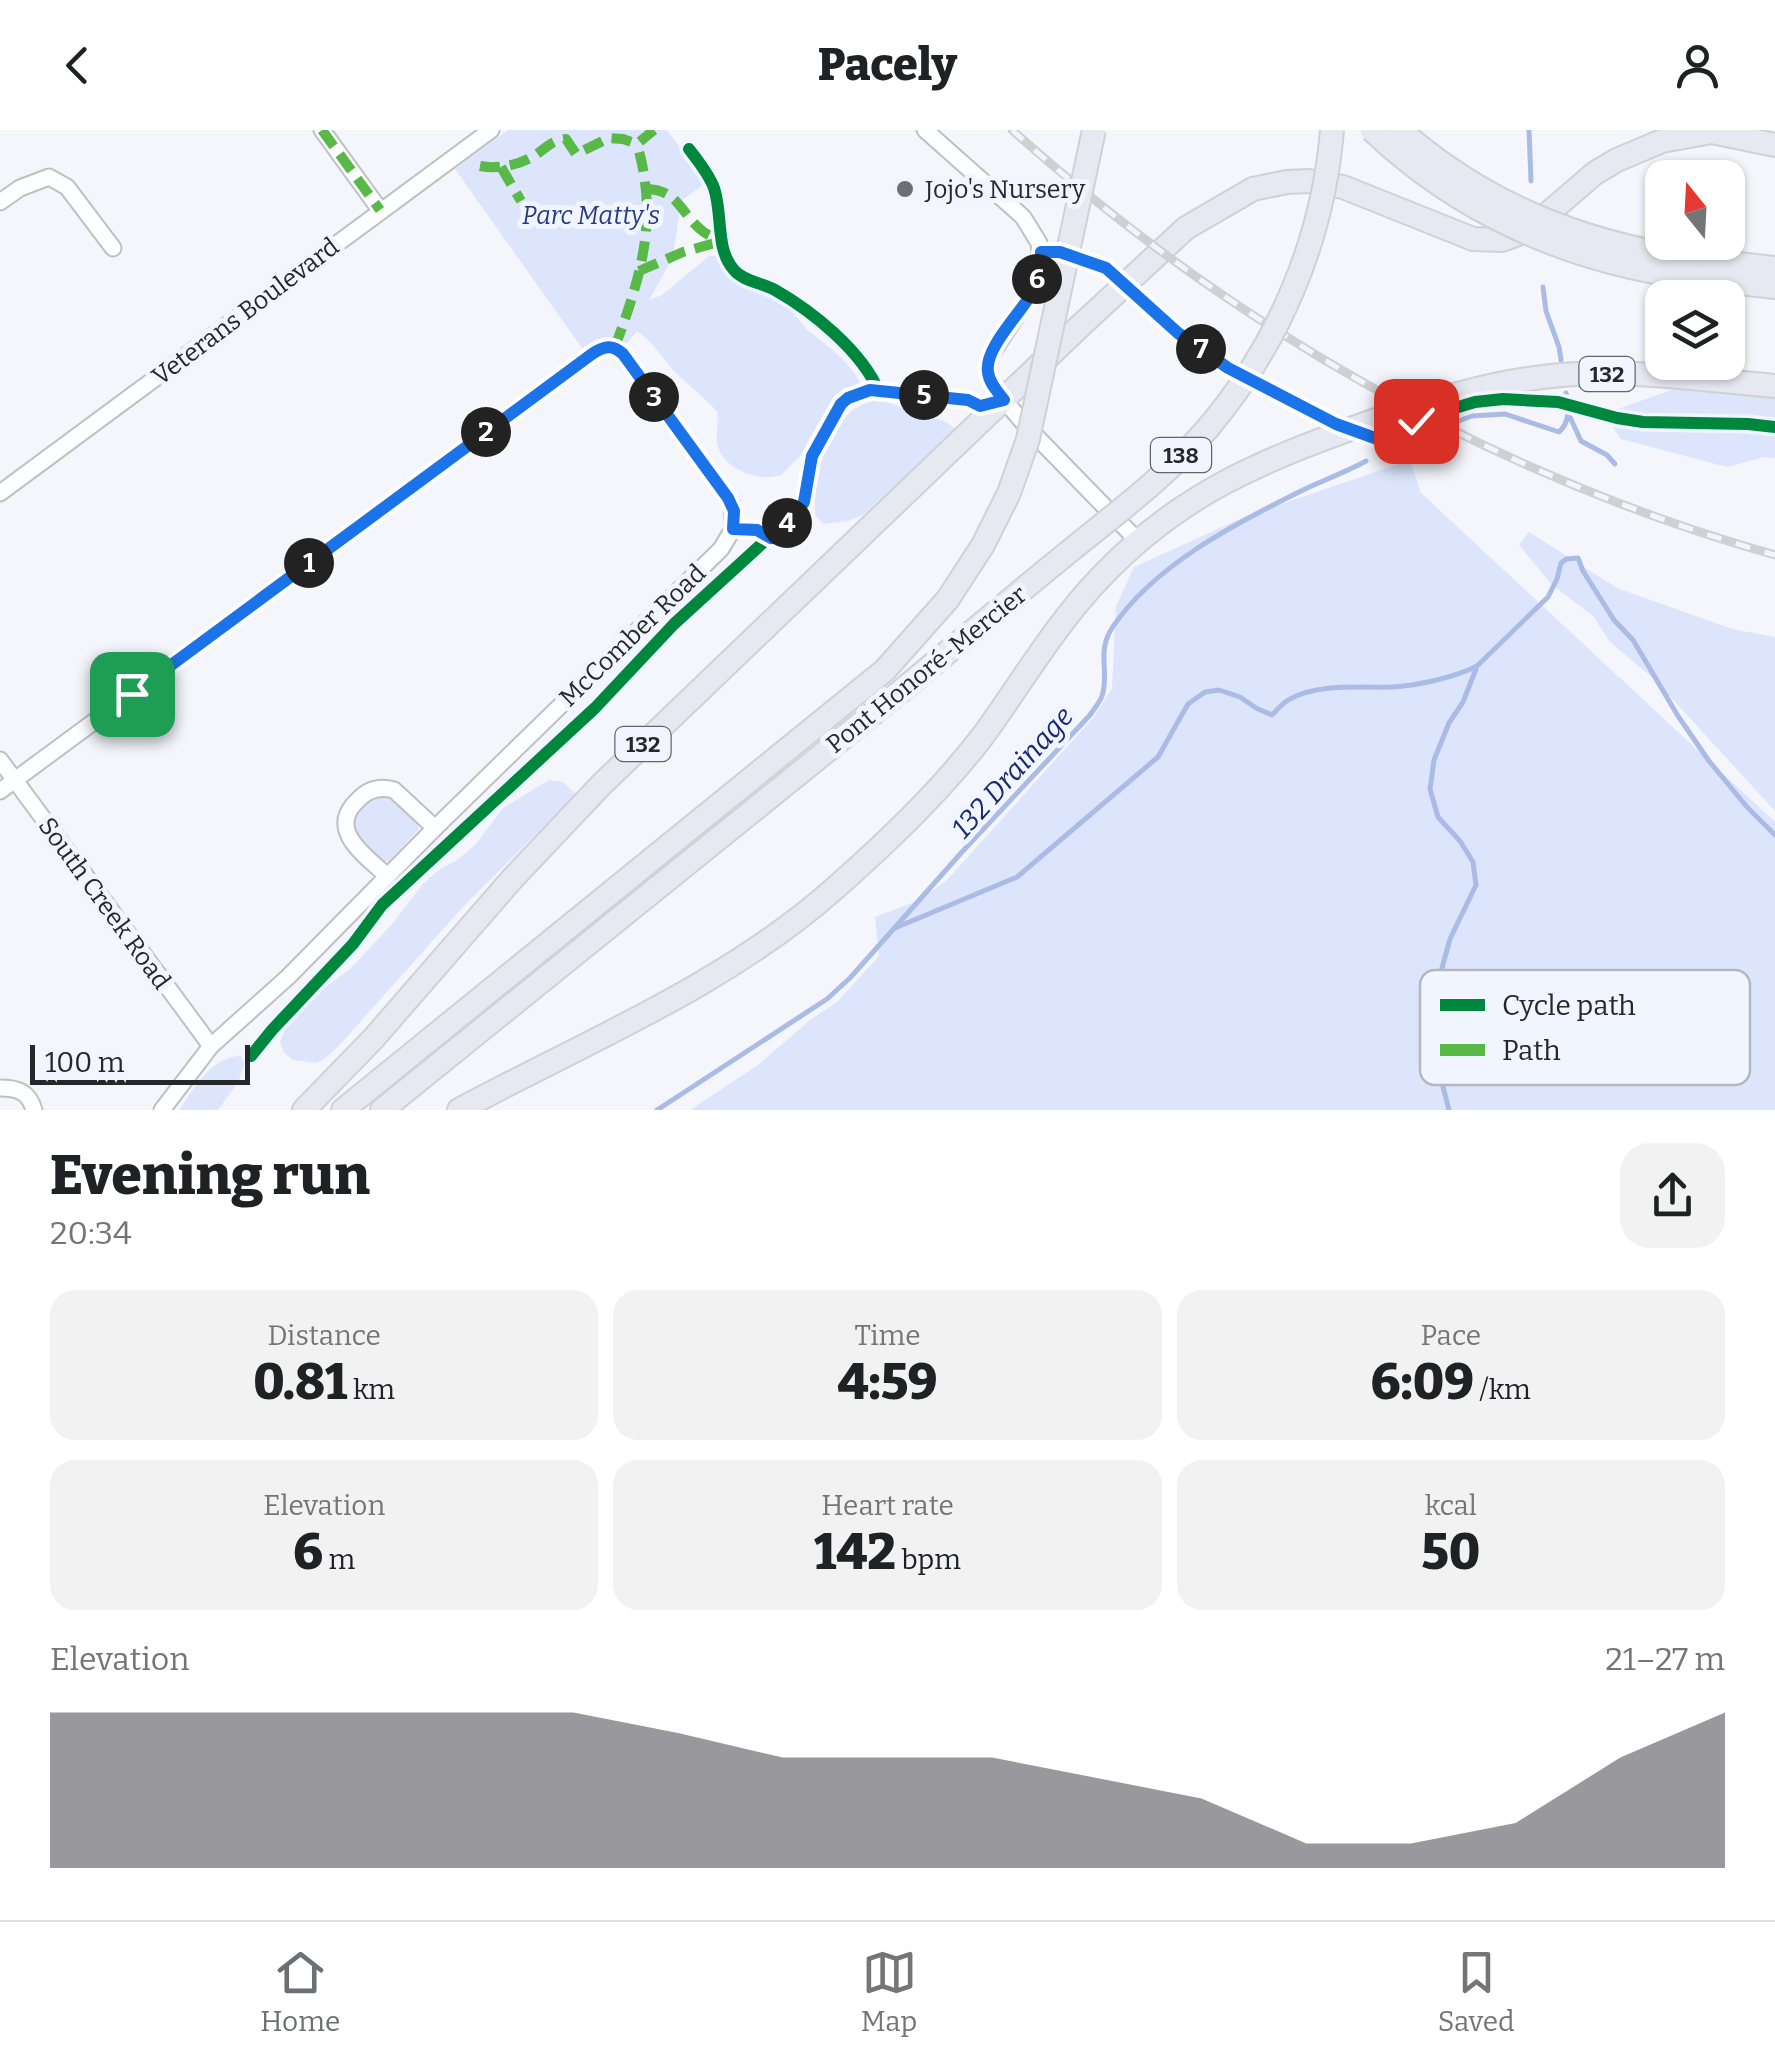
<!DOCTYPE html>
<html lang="en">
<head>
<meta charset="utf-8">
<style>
  :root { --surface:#fff; --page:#f2f2f2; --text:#202124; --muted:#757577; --line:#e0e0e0; --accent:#6e6f74 }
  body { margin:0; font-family:Bitter,serif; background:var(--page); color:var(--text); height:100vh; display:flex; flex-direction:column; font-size:38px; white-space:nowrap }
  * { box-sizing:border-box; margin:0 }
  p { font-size:32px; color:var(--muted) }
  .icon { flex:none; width:55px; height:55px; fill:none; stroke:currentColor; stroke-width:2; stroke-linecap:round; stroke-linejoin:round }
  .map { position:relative; height:980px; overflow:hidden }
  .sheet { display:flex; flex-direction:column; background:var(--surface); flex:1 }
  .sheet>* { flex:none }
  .needle { width:65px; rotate:342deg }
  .tools { position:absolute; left:1645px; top:30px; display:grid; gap:20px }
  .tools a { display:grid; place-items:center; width:100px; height:100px; border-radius:20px; background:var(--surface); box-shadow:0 2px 8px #0004; font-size:50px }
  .scale { position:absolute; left:30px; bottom:25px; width:220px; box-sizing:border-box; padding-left:10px; border:5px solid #26272b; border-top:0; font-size:28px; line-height:35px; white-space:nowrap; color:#26272b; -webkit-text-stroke:8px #f1f5ff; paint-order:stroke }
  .pin { position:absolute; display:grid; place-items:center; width:85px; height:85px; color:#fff; margin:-42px; border-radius:20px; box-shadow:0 5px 15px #0006 }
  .km { position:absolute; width:50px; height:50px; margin:-25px; border-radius:50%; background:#222; color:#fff; font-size:28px; line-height:50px; text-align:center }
  .round { display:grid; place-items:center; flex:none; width:105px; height:105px; border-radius:30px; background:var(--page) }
  .summary { display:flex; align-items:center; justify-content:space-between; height:170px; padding:0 50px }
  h1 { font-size:55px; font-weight:800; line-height:75px }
  .figures { display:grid; grid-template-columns:repeat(3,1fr); gap:15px; height:170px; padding:10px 50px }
  .figures div { display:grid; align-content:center; border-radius:25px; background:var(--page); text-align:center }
  .figures b { font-size:50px; font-weight:800 }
  .figures small { font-size:28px; font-weight:400 }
  .figures p { font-size:28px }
  .chart { height:280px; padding:20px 50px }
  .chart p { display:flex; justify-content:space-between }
  .chart svg { width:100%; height:180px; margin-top:10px; fill:var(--accent); opacity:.7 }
  header { display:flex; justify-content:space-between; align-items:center; height:130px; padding:0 50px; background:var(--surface); font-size:45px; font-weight:800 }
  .tabs { display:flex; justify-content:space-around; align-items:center; height:140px; border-top:2px solid var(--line); background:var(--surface); font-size:28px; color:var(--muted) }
  .tabs a { display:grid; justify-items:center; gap:5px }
  .tabs .selected { color:var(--accent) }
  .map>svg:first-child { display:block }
  .green { fill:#dce5fb }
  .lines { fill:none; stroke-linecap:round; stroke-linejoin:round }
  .stream { stroke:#aabbe6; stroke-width:5 }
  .minor-casing { stroke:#bec0c4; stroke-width:19 }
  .highway-casing { stroke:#d0d1d4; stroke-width:26 }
  .minor { stroke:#fdfeff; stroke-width:15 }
  .highway { stroke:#e6e9f1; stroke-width:22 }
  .rail-casing { stroke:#cfd0d2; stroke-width:9 }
  .rail { stroke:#f1f5ff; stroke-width:5; stroke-dasharray:15; stroke-linecap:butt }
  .highway-bridge-casing { stroke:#d0d1d4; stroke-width:26; stroke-linecap:butt }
  .highway-bridge { stroke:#e6e9f1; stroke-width:22 }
  .quiet { stroke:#58b947; stroke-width:10; stroke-dasharray:20 10; stroke-linecap:butt }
  .cycleway-casing { stroke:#f1f5ff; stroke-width:19 }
  .cycleway { stroke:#00873e; stroke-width:12 }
  .route-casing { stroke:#fff; stroke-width:20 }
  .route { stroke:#1a73e8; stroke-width:12 }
  .poi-dot { fill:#6e6f74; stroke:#f1f5ff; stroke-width:4 }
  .labels { text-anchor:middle; stroke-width:10; stroke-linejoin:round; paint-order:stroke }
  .shield { fill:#f1f5ff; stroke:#63656b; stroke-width:2.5 }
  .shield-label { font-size:22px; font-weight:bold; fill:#26272b }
  .poi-label { font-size:25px; fill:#26272b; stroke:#f1f5ff; text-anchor:start }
  .park-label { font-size:25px; font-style:italic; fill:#263b81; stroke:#f1f5ff }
  .street-label { font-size:25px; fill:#26272b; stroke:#f1f5ff }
  .water-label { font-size:28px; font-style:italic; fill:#182a6f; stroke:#f1f5ff }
  .key { fill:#f1f5ff; stroke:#b4b7bf; stroke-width:2.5 }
  .key-label { font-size:28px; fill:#26272b }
</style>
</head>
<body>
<header><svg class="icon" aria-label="back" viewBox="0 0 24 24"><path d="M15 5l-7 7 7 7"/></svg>Pacely<svg class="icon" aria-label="person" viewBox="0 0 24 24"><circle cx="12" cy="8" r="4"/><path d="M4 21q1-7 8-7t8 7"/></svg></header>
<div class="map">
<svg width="1775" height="980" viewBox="0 0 1775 980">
  <rect width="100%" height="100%" fill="#f4f6fc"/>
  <g class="green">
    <path d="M 508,0 L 667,0 L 706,53 L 681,71 L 674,119 L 668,136 L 649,170 L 662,165 L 709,126 L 720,126 C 738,164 758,158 787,178 C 797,184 801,195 809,201 C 831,219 845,227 860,252 L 859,257 L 837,272 L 824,295 L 807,319 L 781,345 C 760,352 725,340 718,317 C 715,307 718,294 718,283 C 706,268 690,257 676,243 C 663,229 653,212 637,201 L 626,214 C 608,201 599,208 582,218 L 455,39 Z"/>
    <polygon points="1694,252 1775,266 1775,328 1764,327 1727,337 1621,309 1604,284"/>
    <path d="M 873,271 C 896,272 896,277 915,283 C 930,288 943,287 955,299 L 864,384 L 848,391 L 823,394 L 815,385 C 814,343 826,283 873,271 Z"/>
    <polygon points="1410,330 1421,363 1775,692 1775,980 690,980 758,935 810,890 837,872 879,826 875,787 917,771 946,751 1094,587 1112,558 1116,476 1134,437 1244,387"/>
    <polygon points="1529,402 1617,458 1732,499 1775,507 1775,681 1653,548 1610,512 1593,486 1551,454 1519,415"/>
    <polygon points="549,650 563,652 576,664 462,778 336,919 323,930 316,933 293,930 284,923 280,912 287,895 322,860 351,838 393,793 423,754 440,739 457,730 475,715 503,678"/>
    <path d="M 387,664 L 417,691 L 419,699 L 390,730 L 385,732 C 367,723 354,707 353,687 L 368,669 Z"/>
    <path d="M 242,925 L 246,928 L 239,951 L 218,980 L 179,980 C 197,955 209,929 242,925 Z"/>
  </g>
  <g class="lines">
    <g class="stream">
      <polyline points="1529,0 1531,51"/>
      <polyline points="1543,157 1546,181 1559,217 1561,230"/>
      <polyline points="1569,285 1581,311 1607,325 1615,334"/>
      <path d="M 1389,317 L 1472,286 L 1505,284 L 1559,302 C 1571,291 1568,277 1566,263"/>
      <path d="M 895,798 L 1017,747 L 1158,627 L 1188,574 L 1205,562 L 1219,560 L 1240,567 L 1256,578 L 1272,585 C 1278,579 1283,572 1290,569 C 1319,553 1360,558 1392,557 C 1416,556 1456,547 1477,536 L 1548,467 L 1557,449 L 1561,433 L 1566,429 L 1578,428 L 1583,441 L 1614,490 L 1633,510 L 1678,586 L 1709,631 L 1747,677 L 1775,705"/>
      <path d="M 657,980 L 827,869 L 850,848 L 962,722 L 1090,585 C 1094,579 1100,572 1102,566 C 1110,542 1096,523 1112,498 C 1154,435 1236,393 1303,360 C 1324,350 1346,342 1366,331"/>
      <polyline points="1449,980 1430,906 1429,867 1442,838 1450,809 1476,755 1473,732 1460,711 1438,687 1430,659 1434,630 1449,593 1463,572 1476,539"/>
    </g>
    <defs>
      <g id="minor">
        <polyline points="322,0 380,80"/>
        <polyline points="925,0 1023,87 1039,113 1041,133 1031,164 990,226 988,237 989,248 1004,270 1027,297 1138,411"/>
        <polyline points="0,72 20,58 49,47 67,57 113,118"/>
        <polyline points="0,363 491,0"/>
        <polyline points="0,630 211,916"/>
        <polyline points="0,661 592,224 603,218 615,217 623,225 732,374 733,399 721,419 435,698 288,847 211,916 162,980"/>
        <path d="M 387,746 C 365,725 326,700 358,670 C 368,659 380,656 394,660 L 435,698"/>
        <path d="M 0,958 C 18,958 29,962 34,980"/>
      </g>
      <g id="highway">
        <polyline points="1686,128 1775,138"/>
        <polyline points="1684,147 1775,157"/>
        <polyline points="304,980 373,909 513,748 602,654 1078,198 1186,98 1253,59 1287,52 1309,51 1343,57 1473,109 1502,110 1529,100 1595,43 1617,30 1662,11 1712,2 1775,15"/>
        <polyline points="343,980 885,540"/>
        <polyline points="382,980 901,561"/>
        <path d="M 459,980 C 585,912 724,856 833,760 C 886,713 939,663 982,607 C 1021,554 1054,496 1100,448 C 1180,363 1263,330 1370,292 C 1432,270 1497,250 1562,245 C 1632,239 1705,250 1775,256"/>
      </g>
    </defs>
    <use href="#minor" class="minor-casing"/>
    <use href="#highway" class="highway-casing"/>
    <use href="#minor" class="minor"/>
    <use href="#highway" class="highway"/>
    <defs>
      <path id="rail" d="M 1012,0 C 1231,196 1492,345 1775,425"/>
    </defs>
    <use href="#rail" class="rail-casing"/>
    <use href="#rail" class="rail"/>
    <defs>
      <g id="highway-bridge">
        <path d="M 1372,0 C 1458,82 1566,130 1684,147"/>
        <path d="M 1400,0 C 1483,73 1578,111 1686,128"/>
        <polyline points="885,540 948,469 983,415 1009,363 1028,309 1094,0"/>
        <path d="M 901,561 C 954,517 1006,473 1060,429 C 1110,388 1165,348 1208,298 C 1279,214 1323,110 1332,0"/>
      </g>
    </defs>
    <use href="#highway-bridge" class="highway-bridge-casing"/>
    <use href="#highway-bridge" class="highway-bridge"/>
    <g class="quiet">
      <polyline points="322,0 380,80"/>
      <path d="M 480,36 C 496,39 515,36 530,28 C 544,21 550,10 566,9 L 576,24 L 609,8 L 623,9 L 637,14 L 654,0"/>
      <polyline points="501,37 521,71"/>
      <path d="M 647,59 C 677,60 680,81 700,99 C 706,105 714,107 722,111"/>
      <polyline points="639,141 683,122 722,111"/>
      <path d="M 615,217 C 641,146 659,89 637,14"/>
    </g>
    <defs>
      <g id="cycleway">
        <path d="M 689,19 C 698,31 709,44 714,58 C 723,84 715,119 734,140 C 743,151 762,153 775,160 C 812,181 862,221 879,262"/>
        <polyline points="1041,123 1059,122 1106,138 1177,203 1228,238 1336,294 1383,311 1416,291 1435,284 1475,272 1503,269 1558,272 1617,288 1643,292 1748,294 1775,297"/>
        <path d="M 251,926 L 272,900 L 353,814 L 382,775 L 595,578 L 674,494 L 799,380 C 809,365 805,349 810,332 C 816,312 831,292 841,273 L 848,268 L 870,260 L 935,266 L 968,271 L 980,276 L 1004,270"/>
      </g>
    </defs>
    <use href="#cycleway" class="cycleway-casing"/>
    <use href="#cycleway" class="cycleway"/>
  </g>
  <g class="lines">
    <defs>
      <path id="route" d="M 132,564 L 592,224 C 604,216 612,214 623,224 L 728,368 L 734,381 L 733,399 L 757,400 L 771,408 L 799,380 L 804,372 L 812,326 L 841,274 L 848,268 L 870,260 L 968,270 L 980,276 L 1004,270 C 998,262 989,253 988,242 C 984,218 1022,182 1033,161 C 1039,149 1041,136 1041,122 L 1060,122 L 1106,138 L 1178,203 L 1228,238 L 1336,294 L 1383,311 L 1416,291"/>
    </defs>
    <use href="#route" class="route-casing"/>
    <use href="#route" class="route"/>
  </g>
  <circle class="poi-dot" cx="905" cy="59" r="10"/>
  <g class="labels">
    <g class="shield">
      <rect x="1579.5" y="227" width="55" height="34" rx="8"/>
      <rect x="1151" y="308" width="60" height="34" rx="8"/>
      <rect x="615.5" y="597" width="55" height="34" rx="8"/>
    </g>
    <g class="shield-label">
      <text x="1607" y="252">132</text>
      <text x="1181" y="333">138</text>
      <text x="643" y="622">132</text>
    </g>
    <g class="poi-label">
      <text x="925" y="68">Jojo's Nursery</text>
    </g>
    <g class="park-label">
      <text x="591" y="94">Parc Matty's</text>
    </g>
    <g class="street-label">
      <text transform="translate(245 181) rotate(-37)" y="9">Veterans Boulevard</text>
      <text transform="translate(632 505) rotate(-44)" y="9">McComber Road</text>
      <text transform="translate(926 539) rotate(-39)" y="9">Pont Honoré-Mercier</text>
      <text transform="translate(105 773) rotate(54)" y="9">South Creek Road</text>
    </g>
    <g class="water-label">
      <text transform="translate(1012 642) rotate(-48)" y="10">132 Drainage</text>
    </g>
  </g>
  <rect x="1420" y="840" width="330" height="115" rx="15" class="key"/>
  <rect x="1440" y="869" width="45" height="12" fill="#00873e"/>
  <rect x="1440" y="914" width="45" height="12" fill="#58b947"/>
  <g class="key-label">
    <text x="1502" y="885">Cycle path</text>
    <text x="1502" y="930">Path</text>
  </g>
</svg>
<div class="tools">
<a><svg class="needle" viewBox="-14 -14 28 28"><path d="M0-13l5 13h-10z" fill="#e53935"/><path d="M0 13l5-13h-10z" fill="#757577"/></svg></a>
<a><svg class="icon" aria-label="layers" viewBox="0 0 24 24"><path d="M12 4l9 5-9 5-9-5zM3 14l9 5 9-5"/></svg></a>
</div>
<div class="scale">100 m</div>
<div class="pin" style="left:132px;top:564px;background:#1e9e55"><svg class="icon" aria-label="arrive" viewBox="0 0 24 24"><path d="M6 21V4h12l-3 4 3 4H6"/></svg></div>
<div class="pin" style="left:1416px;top:291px;background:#d93025"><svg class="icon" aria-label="check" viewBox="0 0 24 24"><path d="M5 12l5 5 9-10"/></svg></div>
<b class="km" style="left:309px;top:433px">1</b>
<b class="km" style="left:486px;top:302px">2</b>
<b class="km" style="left:654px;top:267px">3</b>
<b class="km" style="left:787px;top:393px">4</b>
<b class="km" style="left:924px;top:265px">5</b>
<b class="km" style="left:1037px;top:149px">6</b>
<b class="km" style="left:1201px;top:219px">7</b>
</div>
<section class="sheet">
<div class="summary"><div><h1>Evening run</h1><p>20:34</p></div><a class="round"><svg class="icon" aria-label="share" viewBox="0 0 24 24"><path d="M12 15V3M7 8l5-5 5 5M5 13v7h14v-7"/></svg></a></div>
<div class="figures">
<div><p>Distance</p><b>0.81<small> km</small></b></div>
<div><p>Time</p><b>4:59</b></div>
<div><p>Pace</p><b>6:09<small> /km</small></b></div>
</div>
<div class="figures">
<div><p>Elevation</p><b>6<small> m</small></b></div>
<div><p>Heart rate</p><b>142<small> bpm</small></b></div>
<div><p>kcal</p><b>50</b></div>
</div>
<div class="chart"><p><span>Elevation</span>21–27 m</p>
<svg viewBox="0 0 160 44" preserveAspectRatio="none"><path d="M0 44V6L10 6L20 6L30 6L40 6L50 6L60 11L70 17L80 17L90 17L100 22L110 27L120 38L130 38L140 33L150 17L160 6V44z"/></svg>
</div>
</section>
<nav class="tabs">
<a class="selected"><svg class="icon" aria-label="home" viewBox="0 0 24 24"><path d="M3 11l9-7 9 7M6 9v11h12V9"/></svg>Home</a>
<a><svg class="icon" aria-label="map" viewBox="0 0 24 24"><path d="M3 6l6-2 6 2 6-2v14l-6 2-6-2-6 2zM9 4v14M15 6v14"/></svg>Map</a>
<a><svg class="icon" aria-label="saved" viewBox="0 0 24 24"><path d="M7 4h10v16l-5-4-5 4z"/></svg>Saved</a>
</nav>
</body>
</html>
